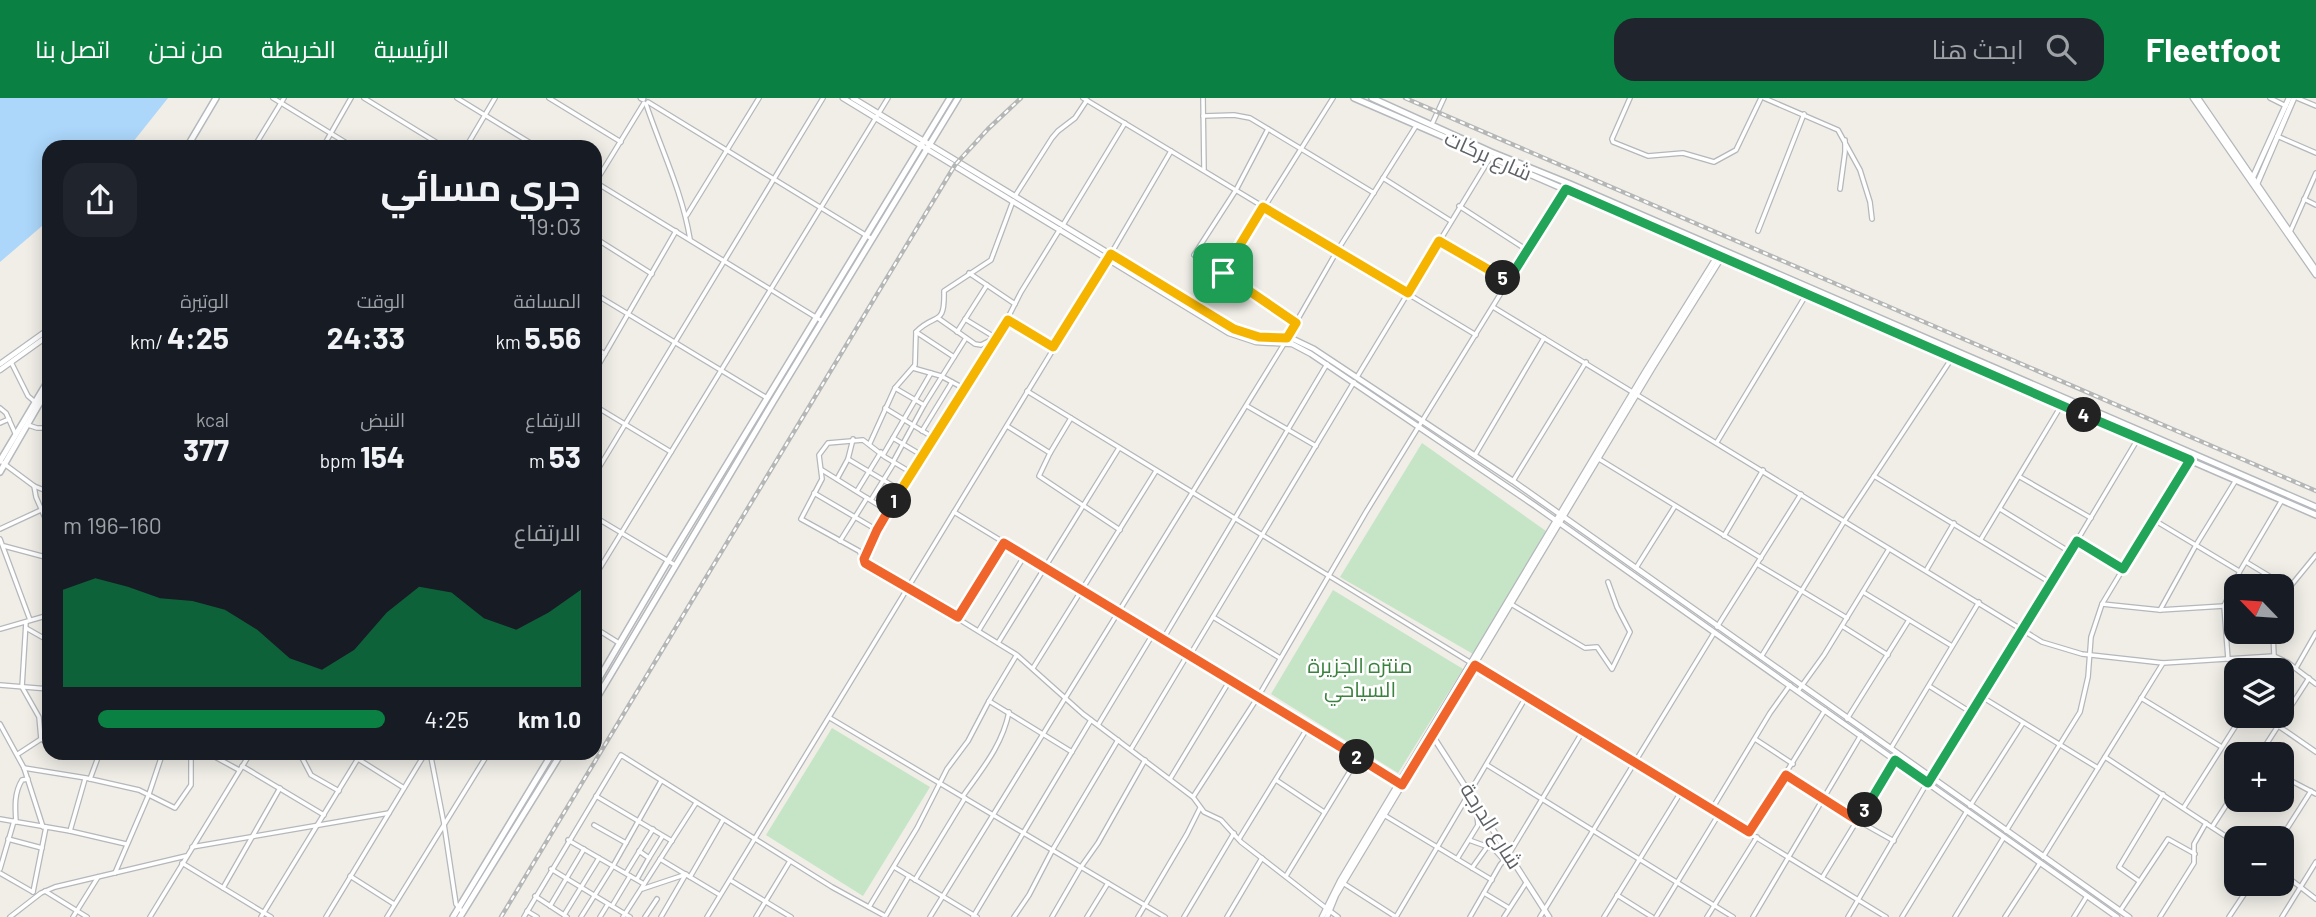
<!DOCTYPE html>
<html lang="ar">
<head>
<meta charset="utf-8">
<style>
  :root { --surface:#171b24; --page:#20242c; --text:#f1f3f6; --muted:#9ea1a6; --accent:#0b8043 }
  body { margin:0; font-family:Barlow,Cairo,sans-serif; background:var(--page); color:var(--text); direction:rtl; height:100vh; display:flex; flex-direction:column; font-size:26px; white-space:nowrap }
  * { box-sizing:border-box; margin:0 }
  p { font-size:23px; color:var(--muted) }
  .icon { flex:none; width:38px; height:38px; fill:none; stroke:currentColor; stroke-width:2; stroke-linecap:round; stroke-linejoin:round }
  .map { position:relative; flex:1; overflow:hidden; direction:ltr }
  .drawer { position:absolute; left:42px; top:42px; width:560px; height:620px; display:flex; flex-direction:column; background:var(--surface); border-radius:21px; box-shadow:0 4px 18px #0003; direction:rtl }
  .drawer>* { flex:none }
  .needle { width:46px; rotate:295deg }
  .buttons { position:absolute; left:2224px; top:476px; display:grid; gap:14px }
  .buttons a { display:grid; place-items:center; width:70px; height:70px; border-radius:14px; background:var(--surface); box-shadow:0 4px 18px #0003; font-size:35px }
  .pin { position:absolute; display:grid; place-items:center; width:60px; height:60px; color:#fff; margin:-30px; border-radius:14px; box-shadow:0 4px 10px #0006 }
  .km { position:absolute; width:35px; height:35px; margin:-18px; border-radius:50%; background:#222; color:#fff; font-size:19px; line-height:35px; text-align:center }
  .round { display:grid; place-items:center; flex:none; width:74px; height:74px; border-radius:21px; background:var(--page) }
  .overview { display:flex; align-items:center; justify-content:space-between; height:119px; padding:0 21px }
  h1 { font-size:38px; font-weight:700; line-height:52px }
  .metrics { display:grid; grid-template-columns:repeat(3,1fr); gap:10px; height:119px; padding:7px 21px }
  .metrics div { display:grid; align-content:center }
  .metrics b { font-size:30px; font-weight:700 }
  .metrics small { font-size:19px; font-weight:400 }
  .metrics p { font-size:19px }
  .chart { height:196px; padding:14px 21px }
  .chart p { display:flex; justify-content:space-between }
  .chart svg { width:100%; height:126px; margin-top:7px; fill:var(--accent); opacity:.7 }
  ul { padding:0 21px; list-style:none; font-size:23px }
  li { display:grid; grid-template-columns:112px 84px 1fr; align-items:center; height:52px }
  li i { height:18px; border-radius:9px; background:var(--accent) }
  header { display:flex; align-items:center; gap:42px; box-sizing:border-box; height:98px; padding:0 35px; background:var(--accent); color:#fff }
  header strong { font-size:33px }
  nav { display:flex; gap:38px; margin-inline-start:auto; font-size:24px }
  .search { width:490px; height:63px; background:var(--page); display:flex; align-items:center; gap:18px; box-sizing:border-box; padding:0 24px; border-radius:21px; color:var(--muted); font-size:26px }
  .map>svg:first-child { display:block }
  .green { fill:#c5e5c6 }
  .water { fill:#acd7fa }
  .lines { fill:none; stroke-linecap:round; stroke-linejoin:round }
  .minor-casing { stroke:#b4b7bb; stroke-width:6 }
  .tertiary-casing { stroke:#b4b7bb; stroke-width:7 }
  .secondary-casing { stroke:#b5b9bd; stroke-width:8 }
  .minor { stroke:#fff; stroke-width:3.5 }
  .tertiary { stroke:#fff; stroke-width:4.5 }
  .secondary { stroke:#fff; stroke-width:5 }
  .rail-casing { stroke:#b5b6b6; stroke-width:4.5 }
  .rail { stroke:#fff; stroke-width:2; stroke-dasharray:5; stroke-linecap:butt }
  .split-1-casing { stroke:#fff; stroke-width:14 }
  .split-2-casing { stroke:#fff; stroke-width:14 }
  .split-3-casing { stroke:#fff; stroke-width:14 }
  .split-4-casing { stroke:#fff; stroke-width:14 }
  .split-5-casing { stroke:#fff; stroke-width:14 }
  .split-6-casing { stroke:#fff; stroke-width:14 }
  .split-1 { stroke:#f5b400; stroke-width:9 }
  .split-2 { stroke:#f0652b; stroke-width:9 }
  .split-3 { stroke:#f0652b; stroke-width:9 }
  .split-4 { stroke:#22a559; stroke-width:9 }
  .split-5 { stroke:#22a559; stroke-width:9 }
  .split-6 { stroke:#f5b400; stroke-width:9 }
  .labels { text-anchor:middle; stroke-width:5; stroke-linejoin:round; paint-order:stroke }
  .street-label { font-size:21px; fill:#5e6266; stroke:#fff }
  .park-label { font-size:21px; fill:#3a823e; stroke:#fff }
</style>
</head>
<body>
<header>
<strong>Fleetfoot</strong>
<div class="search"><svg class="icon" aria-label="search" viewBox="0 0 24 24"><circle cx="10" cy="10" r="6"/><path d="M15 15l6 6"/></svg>ابحث هنا</div>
<nav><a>الرئيسية</a><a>الخريطة</a><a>من نحن</a><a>اتصل بنا</a></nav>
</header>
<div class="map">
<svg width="2316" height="819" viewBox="0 0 2316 819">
  <rect width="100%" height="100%" fill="#f0eee7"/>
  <g class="green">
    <polygon points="1422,345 1546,433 1473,556 1340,479"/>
    <polygon points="1333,492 1463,571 1398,675 1271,596"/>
    <polygon points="832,630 930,689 863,798 766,737"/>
  </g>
  <polygon class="water" points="0,0 168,0 129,49 49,49 49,122 0,164"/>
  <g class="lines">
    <defs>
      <g id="minor">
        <polyline points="273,0 353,49"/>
        <polyline points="364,0 444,49"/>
        <polyline points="457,0 537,49"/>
        <polyline points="549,0 621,44"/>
        <polyline points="1203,0 1204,71"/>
        <polyline points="1630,0 1612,41 1613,44 1648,58 1683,55 1714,64 1736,52 1761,0"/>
        <polyline points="1764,0 1838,32 1860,72 1870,104 1872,121"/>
        <polyline points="2270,0 2286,8"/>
        <polyline points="2297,0 2316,8"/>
        <polyline points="648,4 872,141"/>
        <path d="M 646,6 C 661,51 682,93 690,141"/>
        <polyline points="1203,18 1234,17 1250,20 1374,95"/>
        <polyline points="1432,26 1444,0"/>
        <polyline points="1268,31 1236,92 1194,157 1296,225"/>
        <polyline points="2277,38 2316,55"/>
        <polyline points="254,49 284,0"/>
        <polyline points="323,49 351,0"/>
        <polyline points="466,49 495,0"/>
        <polyline points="1171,53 1476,237"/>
        <polyline points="1383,80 1451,123"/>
        <polyline points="595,84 822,223"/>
        <polyline points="595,85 644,5"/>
        <polyline points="1840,91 1845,54 1845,42"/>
        <polyline points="1015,98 1052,40 1058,33 1075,20 1087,2"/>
        <polyline points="2304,101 2316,107"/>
        <polyline points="1459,108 1527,152"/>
        <polyline points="687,117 759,0"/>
        <polyline points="1063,127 1125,25"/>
        <polyline points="1758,133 1804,16"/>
        <polyline points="2290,134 2316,75"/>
        <polyline points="595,140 652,176"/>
        <polyline points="1439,143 1508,183"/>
        <polyline points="969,175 1015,206"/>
        <polyline points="1223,175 1333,0"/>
        <polyline points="595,196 767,300"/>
        <polyline points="1493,209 2042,544 2082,556 2163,565 2274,558 2287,564 2316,586"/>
        <polyline points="938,220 975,246 981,247 995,240"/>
        <polyline points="965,221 996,240"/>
        <polyline points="1008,222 1053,249"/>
        <polyline points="916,234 954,259"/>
        <polyline points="957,234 987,187"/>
        <polyline points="1287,240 1337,153 1416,28"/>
        <polyline points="595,250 605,256"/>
        <polyline points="11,264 28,298 35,304"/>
        <polyline points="913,270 941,278 965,291"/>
        <polyline points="595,273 676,133"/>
        <polyline points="1357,279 1490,60"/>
        <polyline points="895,290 924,307"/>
        <polyline points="1027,293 1886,819"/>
        <polyline points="595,308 671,354"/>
        <polyline points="1247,308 1316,348"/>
        <polyline points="0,310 6,315 15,335"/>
        <polyline points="885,310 934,340"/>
        <polyline points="1071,320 1050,355 1039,378 1120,432"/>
        <polyline points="0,325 9,321"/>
        <polyline points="28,327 37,330 49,330"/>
        <polyline points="1007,328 1050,355"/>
        <polyline points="922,333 952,284"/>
        <polyline points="893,340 923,358"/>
        <polyline points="1717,344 1806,197"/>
        <path d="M 870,345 L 895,290 L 915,267 L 916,234 C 935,214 945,230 944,193 L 991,162 L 1013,103"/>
        <polyline points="883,357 931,275"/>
        <polyline points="1475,357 1544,240"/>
        <polyline points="848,361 900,392"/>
        <polyline points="1599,361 1761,460"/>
        <polyline points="893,364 924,307 966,240"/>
        <polyline points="3,365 34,388 49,394"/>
        <polyline points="822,372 888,413"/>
        <polyline points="595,376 823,0"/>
        <polyline points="1874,378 2051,485"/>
        <polyline points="2020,379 2091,420"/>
        <polyline points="837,381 848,361 853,341"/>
        <polyline points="1513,383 1586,264"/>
        <polyline points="34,388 36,399 49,429"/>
        <polyline points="857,393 881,354"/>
        <polyline points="814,395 877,432"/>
        <polyline points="871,402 894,365"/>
        <polyline points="2000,411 2070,454"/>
        <polyline points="954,414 1401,686"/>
        <polyline points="595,419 675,467"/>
        <polyline points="2154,422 2239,473"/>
        <polyline points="0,431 41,412"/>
        <polyline points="1724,438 1763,372"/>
        <polyline points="0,441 30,522"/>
        <polyline points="1981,441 2061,308"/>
        <polyline points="840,443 867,400"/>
        <polyline points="2077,443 2123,471"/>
        <polyline points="4,448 49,460"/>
        <polyline points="864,461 877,432 888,413 997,241 1021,194 1060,131"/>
        <polyline points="2246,464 2289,490"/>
        <polyline points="1757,466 1847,520"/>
        <polyline points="1636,470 1675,408"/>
        <polyline points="1927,471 1954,425"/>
        <polyline points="595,478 888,0"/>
        <polyline points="908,490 1017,557 1083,616 1193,699 1204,714 1221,722 1241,744 1326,810"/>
        <polyline points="907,491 868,468 859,453 801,421 822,381 819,357 828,345 863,342 885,359 912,375"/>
        <polyline points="1863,494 1952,548"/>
        <polyline points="2282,502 2289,490 2316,457"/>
        <polyline points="1511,506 1585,550 1597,549 1612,571 1630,534 1617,509 1608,484"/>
        <polyline points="2102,506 2160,512 2224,508"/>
        <polyline points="2160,512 2196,447 2236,382"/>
        <polyline points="958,519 1004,445"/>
        <polyline points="1213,519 1280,560"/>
        <polyline points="26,524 22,589 39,619 41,641 49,645"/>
        <polyline points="1842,528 1888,557"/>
        <polyline points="1717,529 1801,396"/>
        <polyline points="26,530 49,543"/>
        <polyline points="595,530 619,545"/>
        <polyline points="0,531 49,517"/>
        <polyline points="979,532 1025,457"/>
        <polyline points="2273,534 2274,558"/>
        <polyline points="1163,541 1327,266"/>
        <polyline points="998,545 1119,350"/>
        <polyline points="1190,557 1354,284"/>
        <polyline points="1761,559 1845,422 1952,260"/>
        <polyline points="2228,561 2224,508 2240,473 2282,402"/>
        <polyline points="1033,570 1156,373"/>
        <polyline points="2296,570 2316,535"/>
        <polyline points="0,587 49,591"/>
        <polyline points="1929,588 1972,615"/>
        <polyline points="1798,593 1824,557 1889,451"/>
        <polyline points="1982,599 2098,670"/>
        <polyline points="2141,600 2220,648"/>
        <polyline points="989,603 1072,654"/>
        <polyline points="2264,618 2316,654"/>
        <polyline points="830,620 1165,819"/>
        <polyline points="1847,621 1909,522"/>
        <polyline points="0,626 24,670 43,729"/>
        <polyline points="1098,627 1153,536"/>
        <polyline points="1755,641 1793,666"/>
        <polyline points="1891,650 1979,504"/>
        <polyline points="1131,651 1188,556"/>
        <polyline points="206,654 239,672"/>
        <polyline points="299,654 311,677 339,693"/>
        <polyline points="430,654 444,726 456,806 463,815"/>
        <polyline points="18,656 41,641"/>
        <polyline points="2260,656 2309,580"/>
        <polyline points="2105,659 2236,745"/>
        <polyline points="358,661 404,690"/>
        <polyline points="1487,667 1733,819"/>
        <polyline points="242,668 324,717"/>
        <polyline points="24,670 86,680 139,692 175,710 191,687 191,654"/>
        <polyline points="1786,677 1839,712 1894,743"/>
        <polyline points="2282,678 2316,696"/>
        <polyline points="1932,679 2002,568 2139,339"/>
        <polyline points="90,681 100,654"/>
        <polyline points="1170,681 1230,582"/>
        <polyline points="1276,682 1324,714"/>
        <polyline points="596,698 672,743"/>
        <path d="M 963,698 C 982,671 1002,648 1009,614"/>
        <polyline points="1193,699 1258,599 1366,414 1565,91"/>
        <polyline points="1970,708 2023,625"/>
        <polyline points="2184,709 2242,618"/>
        <polyline points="1712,711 1770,615 1790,587"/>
        <polyline points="1384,717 1492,782"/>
        <polyline points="0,721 70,733 126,746"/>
        <path d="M 16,724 C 15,709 14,695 22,682 L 28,681"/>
        <polyline points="594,727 626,745"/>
        <polyline points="2212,729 2236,692"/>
        <polyline points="70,733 85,681"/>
        <polyline points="2006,733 2080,614 2088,579 2091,539 2102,506 2193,355"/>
        <polyline points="1749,734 1825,612"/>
        <polyline points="2281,740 2311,693"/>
        <polyline points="8,741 42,750"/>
        <polyline points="1239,741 1308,629"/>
        <polyline points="568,742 644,786"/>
        <polyline points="1469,742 1494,751 1503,761"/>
        <polyline points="192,749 389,715"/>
        <polyline points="2043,759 2163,565"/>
        <polyline points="649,760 662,739"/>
        <polyline points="660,761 720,797"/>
        <polyline points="1457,761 1478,727 1477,718 1481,713"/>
        <polyline points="182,765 271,819"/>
        <polyline points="894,769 977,819"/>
        <polyline points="1472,770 1487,749"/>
        <polyline points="0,771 14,723"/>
        <polyline points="551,771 630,819"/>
        <polyline points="0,775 33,794"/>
        <polyline points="115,775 149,696 163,654"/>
        <polyline points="626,775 653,731"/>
        <polyline points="2282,775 2316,801"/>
        <polyline points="350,778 394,806"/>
        <polyline points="1286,778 1358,660"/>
        <polyline points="690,779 723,722"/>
        <polyline points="1822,780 1894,662"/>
        <polyline points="637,781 649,760 639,753"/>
        <polyline points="730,782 791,819"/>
        <polyline points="915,782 965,700"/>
        <polyline points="2139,783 2119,769 2163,696"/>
        <polyline points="1343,785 1396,819 1526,599"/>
        <polyline points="223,790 280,690"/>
        <polyline points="642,791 684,777"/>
        <polyline points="45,793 87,819"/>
        <polyline points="33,794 46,729"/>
        <polyline points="1484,795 1509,810"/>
        <polyline points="1617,797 1652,819"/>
        <polyline points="535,798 567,819"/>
        <polyline points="550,808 584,751"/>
        <polyline points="612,808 630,778"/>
        <polyline points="869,809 917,730 947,671 968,643 989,603 1016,558"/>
        <polyline points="527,813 537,819"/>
        <polyline points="1330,813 1338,819"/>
        <polyline points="2120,813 2168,741 2195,756"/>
        <polyline points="564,817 599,760"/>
        <polyline points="10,819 41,795 55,789 186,758"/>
        <polyline points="73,819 98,779"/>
        <polyline points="150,819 251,654"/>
        <polyline points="261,819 362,654"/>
        <polyline points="326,819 426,654"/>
        <polyline points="387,819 489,654"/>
        <polyline points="524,819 621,657 832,789 885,818"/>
        <polyline points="581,819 613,768 661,683"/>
        <polyline points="600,819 608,806"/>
        <polyline points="623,819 696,705"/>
        <polyline points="645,819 657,801"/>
        <polyline points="661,819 686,776"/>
        <polyline points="707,819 1098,178 1171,53 1083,0"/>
        <polyline points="756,819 790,763"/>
        <polyline points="885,819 909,778"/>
        <polyline points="930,819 1284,246"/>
        <polyline points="973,819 1091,622"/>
        <polyline points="1014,819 1029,797 1053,751 1118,642"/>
        <polyline points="1052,819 1081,769 1098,745 1145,662"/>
        <polyline points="1087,819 1108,785"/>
        <polyline points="1138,819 1187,736 1200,710"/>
        <polyline points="1184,819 1234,735"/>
        <polyline points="1227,819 1262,760"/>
        <polyline points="1470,819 1500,767 1509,756 1583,633"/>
        <polyline points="1504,819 1526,785"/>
        <polyline points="1540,819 1714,535"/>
        <polyline points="1604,819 1681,694"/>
        <polyline points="1656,819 1719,716"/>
        <polyline points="1707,819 1757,739"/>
        <polyline points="1753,819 1861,637"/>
        <polyline points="1848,819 1927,685"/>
        <polyline points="1902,819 1967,713"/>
        <polyline points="1955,819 2004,739"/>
        <polyline points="2005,819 2040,765"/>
        <polyline points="2074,819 2087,798"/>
        <polyline points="2160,819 2194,765 2194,746 2206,725"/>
        <polyline points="2229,819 2251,786"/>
        <polyline points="2282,819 2316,764"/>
      </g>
      <g id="tertiary">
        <polyline points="641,0 643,1"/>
        <polyline points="843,0 1229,235 1256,244 1292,246 1311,256 1534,407 2117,819"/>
        <polyline points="853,0 1227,227 1250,237 1293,241 1314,251 1513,383 2129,819"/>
        <polyline points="2193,0 2316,177"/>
        <polyline points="2198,0 2316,172"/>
        <polyline points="2253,79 2289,0"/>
        <polyline points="2257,86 2294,0"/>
        <polyline points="0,266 49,231"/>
        <polyline points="0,272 49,237"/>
        <polyline points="1432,637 1549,819"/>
        <polyline points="1322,819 1340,783 1645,274 1721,152"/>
        <polyline points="1327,819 1336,797 1392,704 1653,269 1725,154"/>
      </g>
      <g id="secondary">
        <polyline points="1354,0 2316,417"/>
        <polyline points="1372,0 1491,54 1570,86 2316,409"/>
        <polyline points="187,49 216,0"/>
        <polyline points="0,363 49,281"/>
        <polyline points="0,374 49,289"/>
        <polyline points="595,587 668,463 950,0"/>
        <polyline points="595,603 773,304 958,0"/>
        <polyline points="453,819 553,654"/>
        <polyline points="460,819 562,654"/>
      </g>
    </defs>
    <use href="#minor" class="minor-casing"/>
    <use href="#tertiary" class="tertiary-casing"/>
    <use href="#secondary" class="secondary-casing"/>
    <use href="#minor" class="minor"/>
    <use href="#tertiary" class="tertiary"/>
    <use href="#secondary" class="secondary"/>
    <defs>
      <g id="rail">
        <polyline points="1405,0 2316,393"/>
        <polyline points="501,819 955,67 988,31 1021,0"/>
      </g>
    </defs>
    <use href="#rail" class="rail-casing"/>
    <use href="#rail" class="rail"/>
  </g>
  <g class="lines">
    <defs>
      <polyline id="split-1" points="894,403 1008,222 1053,249 1111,156 1234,231 1259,239 1287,240 1296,225 1223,175"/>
      <polyline id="split-2" points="894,403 877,432 864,461 865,465 958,519 1004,445 1357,659"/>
      <polyline id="split-3" points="1357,659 1402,687 1475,567 1749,734 1786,677 1858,723 1865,712"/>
      <polyline id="split-4" points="1865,712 1895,662 1928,685 2077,443 2123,471 2190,362 2084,317"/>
      <polyline id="split-5" points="1503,180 1508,183 1566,91 2084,317"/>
      <polyline id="split-6" points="1223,175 1263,109 1408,195 1439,143 1503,180"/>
    </defs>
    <use href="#split-1" class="split-1-casing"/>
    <use href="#split-2" class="split-2-casing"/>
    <use href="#split-3" class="split-3-casing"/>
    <use href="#split-4" class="split-4-casing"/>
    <use href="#split-5" class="split-5-casing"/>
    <use href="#split-6" class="split-6-casing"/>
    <use href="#split-1" class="split-1"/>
    <use href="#split-2" class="split-2"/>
    <use href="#split-3" class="split-3"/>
    <use href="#split-4" class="split-4"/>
    <use href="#split-5" class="split-5"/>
    <use href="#split-6" class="split-6"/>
  </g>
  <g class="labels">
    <g class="street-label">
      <text transform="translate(1488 58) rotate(24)" y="7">شارع بركات</text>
      <text transform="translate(1491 728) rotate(58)" y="7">شارع الدرجة</text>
    </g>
    <g class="park-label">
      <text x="1360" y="575">منتزه الجزيرة<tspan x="1360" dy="24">السياحي</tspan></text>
    </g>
  </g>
</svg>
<div class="buttons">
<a><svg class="needle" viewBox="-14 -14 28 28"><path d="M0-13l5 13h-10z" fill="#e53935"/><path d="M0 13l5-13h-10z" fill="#9ea1a6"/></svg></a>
<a><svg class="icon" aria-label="layers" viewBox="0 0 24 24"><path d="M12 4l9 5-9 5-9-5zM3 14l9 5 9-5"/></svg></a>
<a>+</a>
<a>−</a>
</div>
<div class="pin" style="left:1223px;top:175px;background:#1e9e55"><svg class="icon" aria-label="arrive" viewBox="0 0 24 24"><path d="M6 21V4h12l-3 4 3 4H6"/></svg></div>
<b class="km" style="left:894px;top:403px">1</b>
<b class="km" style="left:1357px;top:659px">2</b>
<b class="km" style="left:1865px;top:712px">3</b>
<b class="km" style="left:2084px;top:317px">4</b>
<b class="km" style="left:1503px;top:180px">5</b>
<section class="drawer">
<div class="overview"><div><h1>جري مسائي</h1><p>19:03</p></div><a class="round"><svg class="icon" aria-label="share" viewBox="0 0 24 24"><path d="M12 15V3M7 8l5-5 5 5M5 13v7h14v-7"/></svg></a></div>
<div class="metrics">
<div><p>المسافة</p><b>5.56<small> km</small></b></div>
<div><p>الوقت</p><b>24:33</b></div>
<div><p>الوتيرة</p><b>4:25<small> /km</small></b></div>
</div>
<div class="metrics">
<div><p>الارتفاع</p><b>53<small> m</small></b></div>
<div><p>النبض</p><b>154<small> bpm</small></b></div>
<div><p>kcal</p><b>377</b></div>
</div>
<div class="chart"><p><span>الارتفاع</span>160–196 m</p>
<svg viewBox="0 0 160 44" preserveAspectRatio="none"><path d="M0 44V10L10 6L20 9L30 13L40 14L50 17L60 24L70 34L80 38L90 31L100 18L110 9L120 11L130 20L140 24L150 18L160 10V44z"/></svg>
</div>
<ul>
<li><b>1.0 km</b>4:25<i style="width:89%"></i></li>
</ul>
</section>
</div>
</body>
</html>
